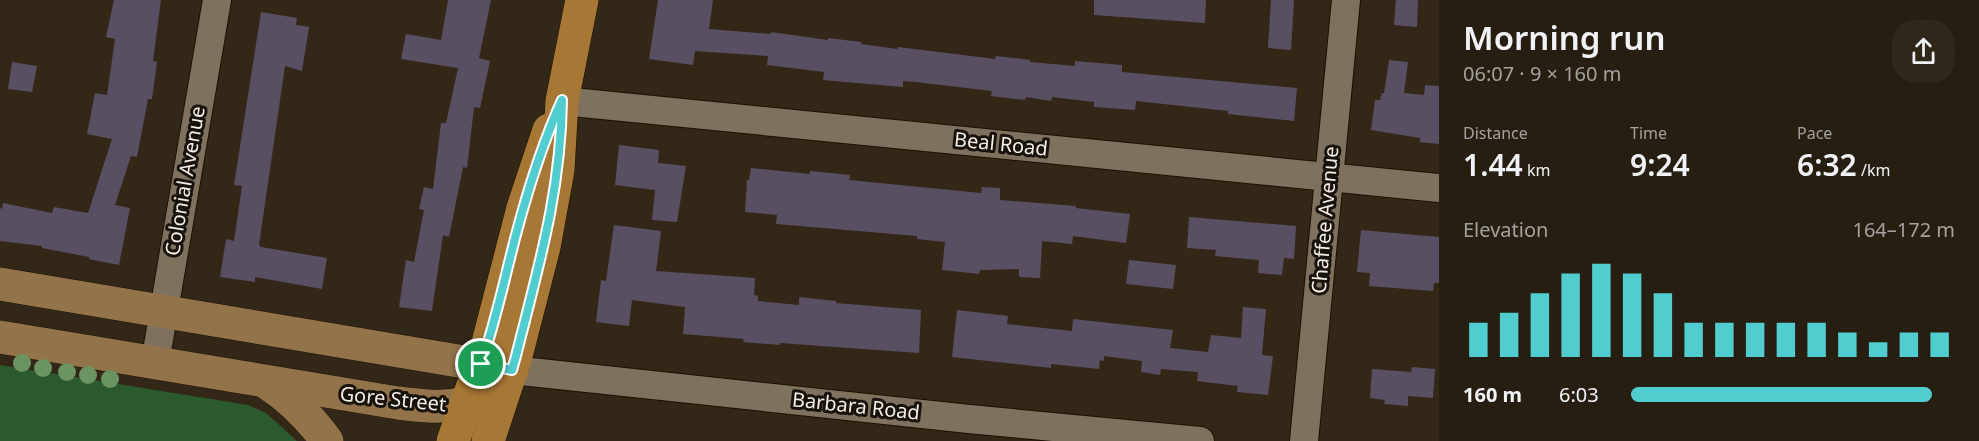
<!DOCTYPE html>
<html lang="en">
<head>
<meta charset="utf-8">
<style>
  :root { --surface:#261e11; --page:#2e271a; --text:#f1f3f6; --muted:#a4a29f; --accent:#52cdcf }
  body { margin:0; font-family:"Noto Sans",sans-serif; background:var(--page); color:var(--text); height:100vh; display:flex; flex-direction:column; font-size:22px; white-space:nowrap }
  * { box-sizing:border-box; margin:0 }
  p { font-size:20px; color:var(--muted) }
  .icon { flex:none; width:33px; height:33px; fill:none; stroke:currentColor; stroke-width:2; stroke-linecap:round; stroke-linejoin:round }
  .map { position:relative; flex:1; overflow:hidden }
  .panel { display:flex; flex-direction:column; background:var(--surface); width:540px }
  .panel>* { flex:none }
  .pin { position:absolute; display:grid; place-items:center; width:51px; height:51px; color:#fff; margin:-26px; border:3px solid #fff; border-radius:50%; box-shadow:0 2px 6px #0007 }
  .round { display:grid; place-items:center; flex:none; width:63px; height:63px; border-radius:24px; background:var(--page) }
  .summary { display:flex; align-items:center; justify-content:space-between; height:102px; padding:0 24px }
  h1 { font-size:33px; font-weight:600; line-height:45px }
  .stats { display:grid; grid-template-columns:repeat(3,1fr); gap:9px; height:102px; padding:6px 24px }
  .stats div { display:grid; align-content:center }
  .stats b { font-size:30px; font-weight:600 }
  .stats small { font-size:16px; font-weight:400 }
  .stats p { font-size:16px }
  .chart { height:168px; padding:12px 24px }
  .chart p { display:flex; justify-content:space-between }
  .chart svg { width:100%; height:108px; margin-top:6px; stroke:var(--accent); stroke-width:6 }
  ul { padding:0 24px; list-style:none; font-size:20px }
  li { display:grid; grid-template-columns:96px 72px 1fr; align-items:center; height:45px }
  li i { height:15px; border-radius:8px; background:var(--accent) }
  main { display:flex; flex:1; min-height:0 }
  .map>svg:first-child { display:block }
  .green { fill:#2b5a2f }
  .building { fill:#584f63 }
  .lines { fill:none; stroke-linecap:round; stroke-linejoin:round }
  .street-casing { stroke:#1b1102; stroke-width:30 }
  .secondary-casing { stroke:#1b1102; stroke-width:34 }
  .primary-casing { stroke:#1b1102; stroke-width:34 }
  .street { stroke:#7e715e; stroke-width:28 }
  .secondary { stroke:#93744a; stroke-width:33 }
  .primary { stroke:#a77735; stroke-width:33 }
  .tree { fill:#6c9362 }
  .route-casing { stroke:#fff; stroke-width:12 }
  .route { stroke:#52cdcf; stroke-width:8 }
  .labels { text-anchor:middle; stroke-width:6; stroke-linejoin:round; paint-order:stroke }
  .street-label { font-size:20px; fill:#f5eee3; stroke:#17120a }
</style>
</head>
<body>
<main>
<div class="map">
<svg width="1439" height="441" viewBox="0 0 1439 441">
  <rect width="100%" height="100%" fill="#332817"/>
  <polygon class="green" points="0,365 248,405 266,413 297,441 0,441"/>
  <g class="building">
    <polygon points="114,0 161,0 153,61 157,62 152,99 148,99 137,157 131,156 115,205 130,208 119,265 89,259 89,257 42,248 42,246 0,241 0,208 2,209 3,203 52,213 54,207 88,213 112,139 87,134 95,93 107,95 115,39 106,37"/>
    <polygon points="448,0 491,0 479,58 490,61 480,108 474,107 467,168 463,167 449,237 443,235 432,311 399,307 406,260 414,262 424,210 419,209 424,187 433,189 441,123 446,123 458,68 401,59 406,34 441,40"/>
    <polygon points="658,0 713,0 709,29 771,34 771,32 828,40 828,38 861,42 861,44 897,49 898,47 995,59 996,56 1030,60 1030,62 1075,66 1075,61 1122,65 1122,72 1297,88 1294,121 1228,114 1228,111 1136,101 1135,110 1094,107 1094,102 1052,97 1051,101 1026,97 1025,100 991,96 992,91 916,82 903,81 903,87 823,80 824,72 767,65 768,56 695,51 693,65 649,59"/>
    <polygon points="1094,0 1206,0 1205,23 1094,15"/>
    <polygon points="1271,0 1294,0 1291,50 1268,48"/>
    <polygon points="1396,0 1418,0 1417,27 1394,25"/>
    <polygon points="261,12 297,18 296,25 309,27 302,71 285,66 259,245 261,247 327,258 322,289 255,277 255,282 220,277 226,239 234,241 242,186 234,185"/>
    <polygon points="1389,60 1408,62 1404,93 1424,95 1425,85 1439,86 1439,144 1420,142 1420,138 1371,130 1375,100 1380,100 1382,93 1384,93"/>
    <polygon points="12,62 37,66 32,92 8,89"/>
    <polygon points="619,145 659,150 658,163 686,166 677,222 652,220 655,190 615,185"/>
    <polygon points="751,168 810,174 810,171 850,175 849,180 981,193 982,187 1000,188 1000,200 1076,206 1076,208 1130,214 1126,243 1073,236 1072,244 1042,241 1040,278 1019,277 1019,269 980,270 979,274 942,270 945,242 917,239 917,236 776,224 777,215 745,212 747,180 749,180"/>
    <polygon points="1189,217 1296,226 1294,259 1284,258 1282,275 1258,273 1259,260 1215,256 1216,250 1187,248"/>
    <polygon points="614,225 661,231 656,271 755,278 754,295 758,296 758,301 799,305 799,297 836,301 836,303 921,310 919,353 780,343 780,345 743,342 744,339 683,334 685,307 632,300 629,326 596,322 601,280 606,281"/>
    <polygon points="1361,230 1439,237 1439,283 1434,283 1433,291 1369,286 1370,273 1357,272"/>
    <polygon points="1129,260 1176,265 1173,289 1126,284"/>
    <polygon points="1243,307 1266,309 1262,355 1273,356 1268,395 1237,392 1238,386 1197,381 1198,372 1161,369 1160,375 1141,372 1142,361 1104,356 1104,361 1100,360 1099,369 1051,364 1051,368 952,357 957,310 1008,316 1007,324 1072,331 1073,319 1173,330 1170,348 1208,352 1211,335 1241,338"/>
    <polygon points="1412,367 1435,369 1433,398 1408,396 1408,406 1384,404 1385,400 1370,398 1372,369 1411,372"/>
  </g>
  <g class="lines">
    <defs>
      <g id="street">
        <polyline points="562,101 1439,188"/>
        <polyline points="155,363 217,0"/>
        <polyline points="512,370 969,419 1200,441"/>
        <polyline points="1304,441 1346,0"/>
      </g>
      <g id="secondary">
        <path d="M 0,284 L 512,370 C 478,411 447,409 398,403 L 0,337"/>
        <path d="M 267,383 C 292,399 310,418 327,441"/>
      </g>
      <g id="primary">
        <polyline points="453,441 488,343 523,208 549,130"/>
        <polyline points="488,441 516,356 544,247 558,170 562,101 582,0"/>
      </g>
    </defs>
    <use href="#street" class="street-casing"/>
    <use href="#secondary" class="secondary-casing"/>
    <use href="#primary" class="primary-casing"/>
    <use href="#street" class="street"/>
    <use href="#secondary" class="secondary"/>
    <use href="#primary" class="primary"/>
  </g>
  <g class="tree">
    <circle cx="22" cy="363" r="9"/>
    <circle cx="43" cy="368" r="9"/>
    <circle cx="67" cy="372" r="9"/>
    <circle cx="88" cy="375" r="9"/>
    <circle cx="110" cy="379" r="9"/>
  </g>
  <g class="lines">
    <defs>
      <path id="route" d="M 562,100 C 561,192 538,268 516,356 L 512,370 L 481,364 C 496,321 505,276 517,231 C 529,186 543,142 562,100 Z"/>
    </defs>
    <use href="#route" class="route-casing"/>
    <use href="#route" class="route"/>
  </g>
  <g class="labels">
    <g class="street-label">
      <text transform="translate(1001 144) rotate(6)" y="7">Beal Road</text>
      <text transform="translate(185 181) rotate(-80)" y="7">Colonial Avenue</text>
      <text transform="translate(1325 220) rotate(-85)" y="7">Chaffee Avenue</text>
      <text transform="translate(393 399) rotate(6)" y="7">Gore Street</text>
      <text transform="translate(856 406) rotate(6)" y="7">Barbara Road</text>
    </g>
  </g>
</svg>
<div class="pin" style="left:481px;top:364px;background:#1e9e55"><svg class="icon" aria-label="arrive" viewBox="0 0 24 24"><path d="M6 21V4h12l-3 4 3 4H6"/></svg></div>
</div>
<section class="panel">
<div class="summary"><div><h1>Morning run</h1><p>06:07 · 9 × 160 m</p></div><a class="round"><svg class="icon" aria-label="share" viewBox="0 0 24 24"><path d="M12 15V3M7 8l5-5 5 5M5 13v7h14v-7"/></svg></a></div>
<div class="stats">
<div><p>Distance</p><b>1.44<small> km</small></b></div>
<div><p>Time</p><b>9:24</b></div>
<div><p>Pace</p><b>6:32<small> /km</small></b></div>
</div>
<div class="chart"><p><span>Elevation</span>164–172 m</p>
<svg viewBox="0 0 160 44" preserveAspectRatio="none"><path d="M5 44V30M15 44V26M25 44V18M35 44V10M45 44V6M55 44V10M65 44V18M75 44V30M85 44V30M95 44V30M105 44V30M115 44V30M125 44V34M135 44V38M145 44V34M155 44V34"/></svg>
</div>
<ul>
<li><b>160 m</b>6:03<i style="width:93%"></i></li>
</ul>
</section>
</main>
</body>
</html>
